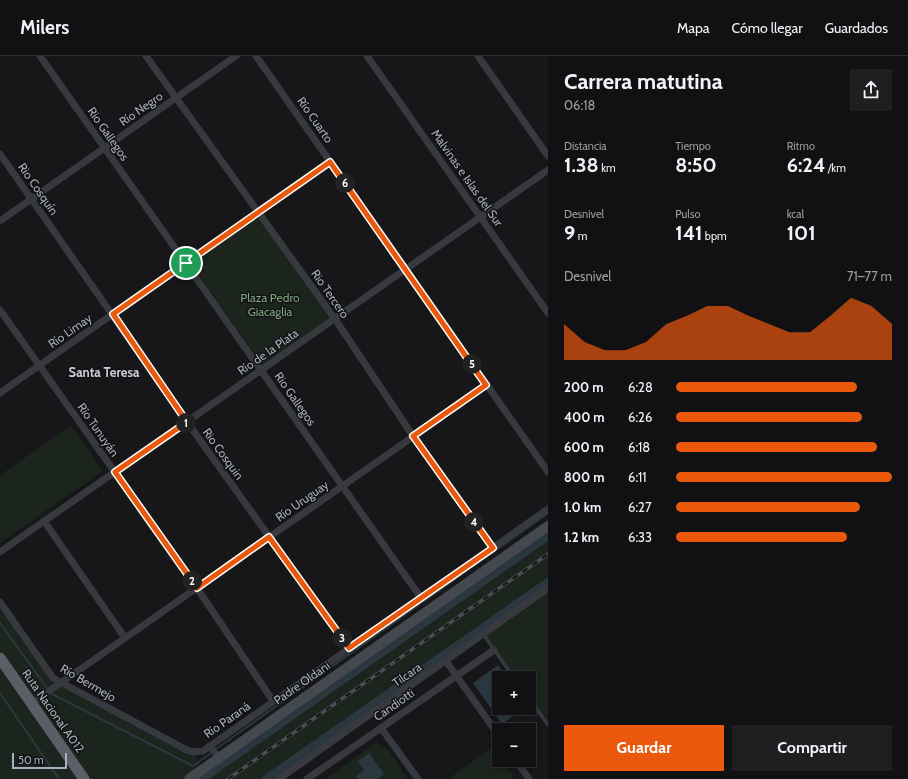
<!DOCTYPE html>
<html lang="es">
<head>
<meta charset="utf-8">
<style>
  :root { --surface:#111113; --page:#1e1f21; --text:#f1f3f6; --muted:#9c9da0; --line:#303133; --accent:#ea580c }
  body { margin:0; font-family:Cabin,sans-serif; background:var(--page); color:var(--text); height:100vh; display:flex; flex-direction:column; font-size:15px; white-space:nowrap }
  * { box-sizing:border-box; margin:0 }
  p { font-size:13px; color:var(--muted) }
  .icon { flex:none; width:22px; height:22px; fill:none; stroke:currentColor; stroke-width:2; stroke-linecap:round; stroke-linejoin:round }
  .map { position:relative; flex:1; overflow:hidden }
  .sheet { display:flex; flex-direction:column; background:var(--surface); width:360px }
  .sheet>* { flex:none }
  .controls { position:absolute; left:492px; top:615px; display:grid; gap:8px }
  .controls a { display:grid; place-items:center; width:44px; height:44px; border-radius:0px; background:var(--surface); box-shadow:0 2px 6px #0003,0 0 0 1px var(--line); font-size:20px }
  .scale { position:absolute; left:12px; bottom:10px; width:55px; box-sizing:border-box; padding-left:4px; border:2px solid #a8afba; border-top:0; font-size:11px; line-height:14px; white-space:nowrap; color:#a8afba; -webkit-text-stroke:3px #121214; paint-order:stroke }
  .pin { position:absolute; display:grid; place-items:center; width:34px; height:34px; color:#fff; margin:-17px; border:2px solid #fff; border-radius:50%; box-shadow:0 1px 4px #0007 }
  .km { position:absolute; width:20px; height:20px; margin:-10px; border-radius:50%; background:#222; color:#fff; font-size:11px; line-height:20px; text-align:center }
  .round { display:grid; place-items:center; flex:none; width:42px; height:42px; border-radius:0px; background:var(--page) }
  .head { display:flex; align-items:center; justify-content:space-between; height:68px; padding:0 16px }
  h1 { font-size:22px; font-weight:700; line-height:30px }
  .figures { display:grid; grid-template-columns:repeat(3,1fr); gap:6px; height:68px; padding:4px 16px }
  .figures div { display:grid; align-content:center }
  .figures b { font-size:20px; font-weight:700 }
  .figures small { font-size:11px; font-weight:400 }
  .figures p { font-size:11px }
  .chart { height:112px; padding:8px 16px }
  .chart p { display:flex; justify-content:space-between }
  .chart svg { width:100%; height:72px; margin-top:4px; fill:var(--accent); opacity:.7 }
  .primary-button { display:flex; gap:8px; margin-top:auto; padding:8px 16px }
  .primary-button a { flex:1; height:46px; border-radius:0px; background:var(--accent); color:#fff; font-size:16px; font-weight:700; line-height:46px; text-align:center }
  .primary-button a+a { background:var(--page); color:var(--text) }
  ul { padding:0 16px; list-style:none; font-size:13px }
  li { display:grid; grid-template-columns:64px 48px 1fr; align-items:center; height:30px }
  li i { height:10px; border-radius:5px; background:var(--accent) }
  header { display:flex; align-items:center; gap:24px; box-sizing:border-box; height:56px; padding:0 20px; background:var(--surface); border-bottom:1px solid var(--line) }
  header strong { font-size:19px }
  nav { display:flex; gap:22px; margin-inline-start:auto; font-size:14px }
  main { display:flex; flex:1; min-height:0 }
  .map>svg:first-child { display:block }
  .green { fill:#1c251d }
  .water { fill:#2b373e }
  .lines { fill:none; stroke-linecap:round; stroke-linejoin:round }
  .stream { stroke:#2b373e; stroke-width:2 }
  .canal { stroke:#2b373e; stroke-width:8 }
  .service { stroke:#37393e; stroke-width:3.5 }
  .minor { stroke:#37393e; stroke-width:7 }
  .secondary { stroke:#45484f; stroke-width:10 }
  .trunk { stroke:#5b5e67; stroke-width:11 }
  .rail-casing { stroke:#4a4d54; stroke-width:3.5 }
  .rail { stroke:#121214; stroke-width:2; stroke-dasharray:6; stroke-linecap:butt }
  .route-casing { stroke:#fff; stroke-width:8 }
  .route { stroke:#ea580c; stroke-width:5 }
  .labels { text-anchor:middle; stroke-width:3; stroke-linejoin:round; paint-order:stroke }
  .street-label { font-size:12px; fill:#a8afba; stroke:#121214 }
  .park-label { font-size:12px; fill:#7da77d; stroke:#121214 }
  .neighbourhood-label { font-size:13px; font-weight:bold; fill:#c9cdd6; stroke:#121214 }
</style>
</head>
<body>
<header>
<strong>Milers</strong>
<nav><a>Mapa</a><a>Cómo llegar</a><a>Guardados</a></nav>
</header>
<main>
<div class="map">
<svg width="548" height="723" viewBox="0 0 548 723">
  <rect width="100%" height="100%" fill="#171719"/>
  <g class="green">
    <polygon points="255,162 259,162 329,260 329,265 262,309 194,212 199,203"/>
    <polygon points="71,370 103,415 0,487 0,419"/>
    <polygon points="548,470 548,669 529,642 529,622 514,622 483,578 279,723 0,723 0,546 53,622 193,696 203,714"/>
    <polygon points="376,687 386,691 408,723 325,723"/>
    <polygon points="492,692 499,701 499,704 501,704 515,723 448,723"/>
  </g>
  <g class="water">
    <polygon points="498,609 507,622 499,622 499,652 524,652 502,668 473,627"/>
    <polygon points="369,697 384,718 378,723 358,723 356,720 364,714 358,705"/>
  </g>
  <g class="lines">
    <g class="stream">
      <polyline points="0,567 47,632"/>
      <polyline points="0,637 59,723"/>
      <polyline points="52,638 193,710 211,697"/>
      <polyline points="216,693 548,457"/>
    </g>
    <g class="canal">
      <polyline points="202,723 548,480"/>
      <polyline points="266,723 548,526"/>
    </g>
    <g class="service">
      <polyline points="483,578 514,622"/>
      <polyline points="529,642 548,669"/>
    </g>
    <g class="minor">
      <polyline points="40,0 421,542"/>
      <polyline points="146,0 335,263 413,380 493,492"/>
      <polyline points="256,0 548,416"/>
      <polyline points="367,0 548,257"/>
      <polyline points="478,0 548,100"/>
      <polyline points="0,98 187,366 349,592"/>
      <polyline points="0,165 236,0"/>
      <polyline points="0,254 197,532 273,645"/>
      <polyline points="0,337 330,106"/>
      <polyline points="44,465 125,582"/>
      <polyline points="0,496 548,114"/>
      <polyline points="0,546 53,622 185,693 193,696 203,695 548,453"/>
      <polyline points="446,605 499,680"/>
      <polyline points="32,647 487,329"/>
      <polyline points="381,672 418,723"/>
      <polyline points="209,690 220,702"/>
      <polyline points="516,704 529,723"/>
      <polyline points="279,723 548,532"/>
      <polyline points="307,723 494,594"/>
    </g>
    <polyline class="secondary" points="189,723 548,470"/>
    <polyline class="trunk" points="0,602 84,723"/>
    <defs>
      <polyline id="rail" points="228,723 548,498"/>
    </defs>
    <use href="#rail" class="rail-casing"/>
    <use href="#rail" class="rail"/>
  </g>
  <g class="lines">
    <defs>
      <polygon id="route" points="330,106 486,329 413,380 493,492 349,592 269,481 197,532 115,416 187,366 113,258"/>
    </defs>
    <use href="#route" class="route-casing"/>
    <use href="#route" class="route"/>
  </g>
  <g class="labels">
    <g class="street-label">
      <text transform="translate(141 53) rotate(-35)" y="4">Río Negro</text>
      <text transform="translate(315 64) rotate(55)" y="4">Río Cuarto</text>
      <text transform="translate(108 78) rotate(55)" y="4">Rio Gallegos</text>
      <text transform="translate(467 122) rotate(55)" y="4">Malvinas e Islas del Sur</text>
      <text transform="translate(38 133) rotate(55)" y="4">Rio Cosquín</text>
      <text transform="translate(330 238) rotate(55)" y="4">Rio Tercero</text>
      <text transform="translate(70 275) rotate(-35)" y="4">Río Limay</text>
      <text transform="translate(268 296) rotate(-35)" y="4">Río de la Plata</text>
      <text transform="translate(295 343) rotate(55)" y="4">Rio Gallegos</text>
      <text transform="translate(98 374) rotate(55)" y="4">Río Tunuyán</text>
      <text transform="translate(223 398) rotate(54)" y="4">Rio Cosquín</text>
      <text transform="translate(302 445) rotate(-35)" y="4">Río Uruguay</text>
      <text transform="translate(407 619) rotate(-35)" y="4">Tilcara</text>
      <text transform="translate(88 627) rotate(30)" y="4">Río Bermejo</text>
      <text transform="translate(302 627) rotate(-35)" y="4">Padre Oldani</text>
      <text transform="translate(394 649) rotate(-35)" y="4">Candiotti</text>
      <text transform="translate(53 655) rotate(55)" y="4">Ruta Nacional A012</text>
      <text transform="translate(227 664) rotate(-35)" y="4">Río Paraná</text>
    </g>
    <g class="park-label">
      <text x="270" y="246">Plaza Pedro<tspan x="270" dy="14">Giacaglia</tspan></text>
    </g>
    <g class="neighbourhood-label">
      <text x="104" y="321">Santa Teresa</text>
    </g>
  </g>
</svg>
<div class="controls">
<a>+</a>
<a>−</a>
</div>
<div class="scale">50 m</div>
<div class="pin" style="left:186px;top:207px;background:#1e9e55"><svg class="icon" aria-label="arrive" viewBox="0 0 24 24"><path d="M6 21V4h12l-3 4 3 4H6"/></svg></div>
<b class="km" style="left:186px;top:367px">1</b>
<b class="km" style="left:192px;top:525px">2</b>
<b class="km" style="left:342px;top:582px">3</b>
<b class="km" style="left:474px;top:466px">4</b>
<b class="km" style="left:472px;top:308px">5</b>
<b class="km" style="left:345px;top:127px">6</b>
</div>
<section class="sheet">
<div class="head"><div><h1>Carrera matutina</h1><p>06:18</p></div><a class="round"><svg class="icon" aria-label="share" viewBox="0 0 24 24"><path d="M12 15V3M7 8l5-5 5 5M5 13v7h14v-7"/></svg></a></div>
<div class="figures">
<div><p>Distancia</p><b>1.38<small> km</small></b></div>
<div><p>Tiempo</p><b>8:50</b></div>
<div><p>Ritmo</p><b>6:24<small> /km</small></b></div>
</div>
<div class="figures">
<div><p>Desnivel</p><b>9<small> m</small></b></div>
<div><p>Pulso</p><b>141<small> bpm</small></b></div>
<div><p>kcal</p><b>101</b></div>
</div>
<div class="chart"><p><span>Desnivel</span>71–77 m</p>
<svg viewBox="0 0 160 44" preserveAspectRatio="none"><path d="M0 44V22L10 33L20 38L30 38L40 33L50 22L60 17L70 11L80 11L90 17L100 22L110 27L120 27L130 17L140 6L150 11L160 22V44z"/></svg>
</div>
<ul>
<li><b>200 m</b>6:28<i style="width:84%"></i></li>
<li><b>400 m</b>6:26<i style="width:86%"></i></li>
<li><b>600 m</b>6:18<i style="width:93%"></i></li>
<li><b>800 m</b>6:11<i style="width:100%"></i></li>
<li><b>1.0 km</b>6:27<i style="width:85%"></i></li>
<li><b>1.2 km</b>6:33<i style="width:79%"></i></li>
</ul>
<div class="primary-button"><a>Guardar</a><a>Compartir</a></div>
</section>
</main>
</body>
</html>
